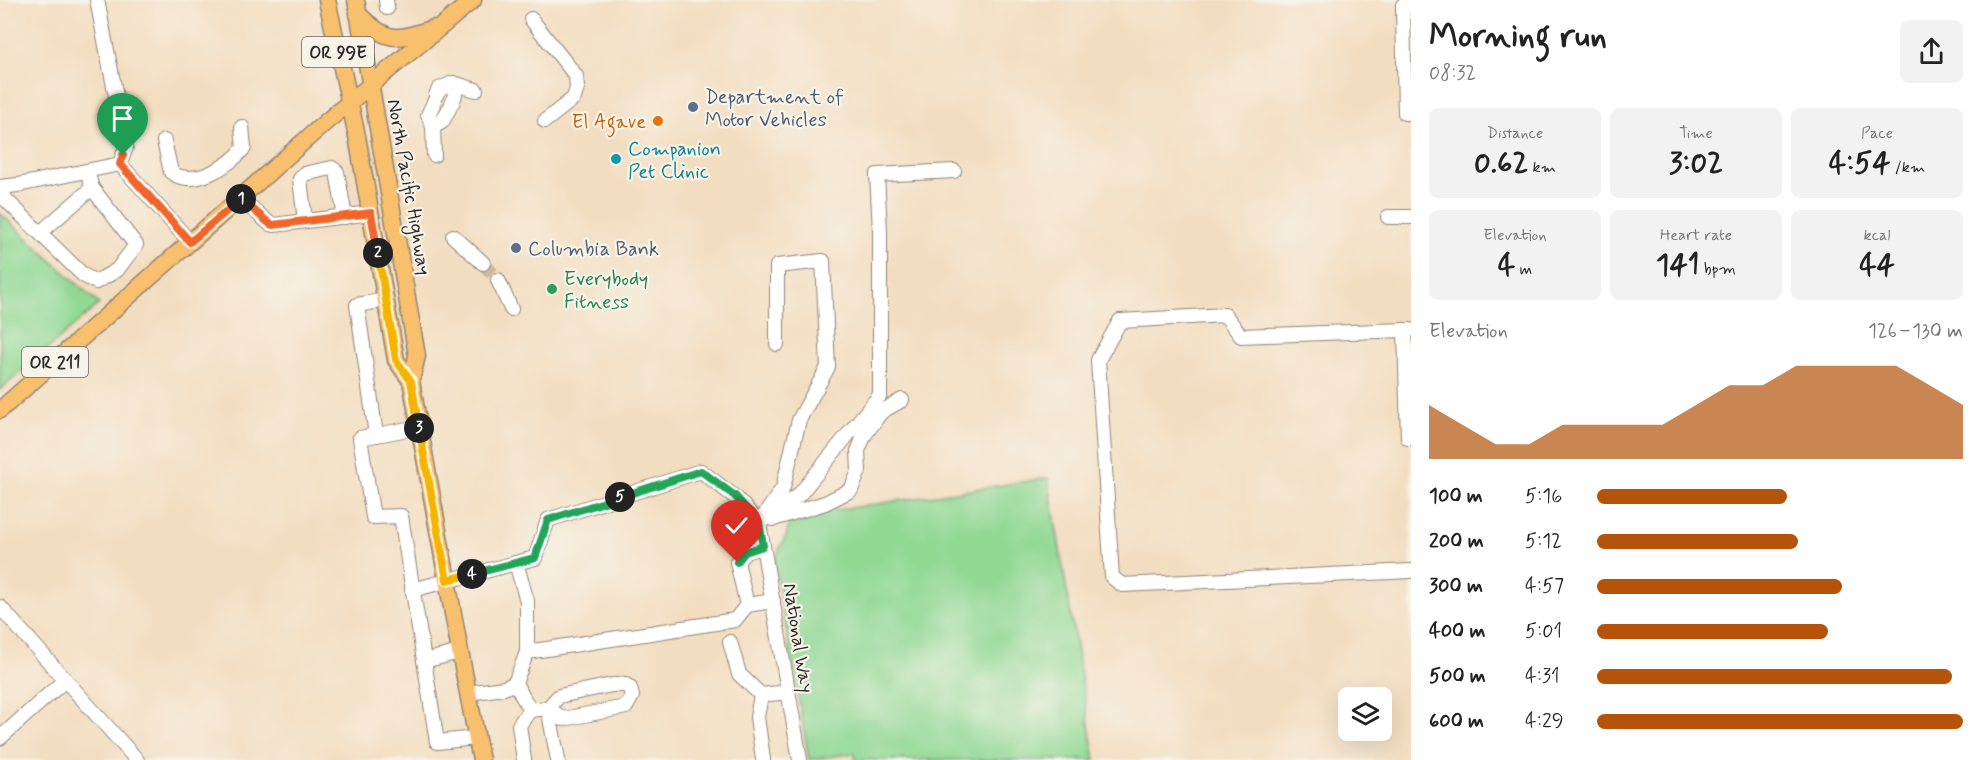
<!DOCTYPE html>
<html lang="en">
<head>
<meta charset="utf-8">
<style>
  :root { --surface:#fff; --page:#f2f2f2; --text:#222; --muted:#767676; --accent:#b45309 }
  body { margin:0; font-family:Mynerve,sans-serif; background:var(--page); color:var(--text); height:100vh; display:flex; flex-direction:column; font-size:22px; white-space:nowrap }
  * { box-sizing:border-box; margin:0 }
  p { font-size:20px; color:var(--muted) }
  .icon { flex:none; width:33px; height:33px; fill:none; stroke:currentColor; stroke-width:2; stroke-linecap:round; stroke-linejoin:round }
  .map { position:relative; flex:1; overflow:hidden }
  .details { display:flex; flex-direction:column; background:var(--surface); width:570px }
  .details>* { flex:none }
  .buttons { position:absolute; left:1338px; top:687px; display:grid; gap:12px }
  .buttons a { display:grid; place-items:center; width:54px; height:54px; border-radius:9px; background:var(--surface); box-shadow:0 6px 24px #0002; font-size:30px }
  .pin { position:absolute; display:grid; place-items:center; width:51px; height:51px; color:#fff; margin:-62px -26px; border-radius:50% 50% 50% 0; rotate:-45deg; box-shadow:0 0 6px #0007 }
  .pin .icon { rotate:45deg }
  .km { position:absolute; width:30px; height:30px; margin:-15px; border-radius:50%; background:#222; color:#fff; font-size:16px; line-height:30px; text-align:center }
  .round { display:grid; place-items:center; flex:none; width:63px; height:63px; border-radius:9px; background:var(--page) }
  .head { display:flex; align-items:center; justify-content:space-between; height:102px; padding:0 18px }
  h1 { font-size:33px; font-weight:800; line-height:45px }
  .metrics { display:grid; grid-template-columns:repeat(3,1fr); gap:9px; height:102px; padding:6px 18px }
  .metrics div { display:grid; align-content:center; border-radius:9px; background:var(--page); text-align:center }
  .metrics b { font-size:30px; font-weight:800 }
  .metrics small { font-size:16px; font-weight:400 }
  .metrics p { font-size:16px }
  .chart { height:168px; padding:12px 18px }
  .chart p { display:flex; justify-content:space-between }
  .chart svg { width:100%; height:108px; margin-top:6px; fill:var(--accent); opacity:.7 }
  ul { padding:0 18px; list-style:none; font-size:20px }
  li { display:grid; grid-template-columns:96px 72px 1fr; align-items:center; height:45px }
  li i { height:15px; border-radius:8px; background:var(--accent) }
  main { display:flex; flex:1; min-height:0 }
  .map>svg:first-child { display:block }
  .green { fill:#90d894; stroke:#5e8260; stroke-width:1.5 }
  .lines { fill:none; stroke-linecap:round; stroke-linejoin:round }
  .minor-tunnel { stroke:#cbb9a2; stroke-width:14; stroke-dasharray:14 7; stroke-linecap:butt }
  .minor-casing { stroke:#8f8476; stroke-width:16 }
  .major-casing { stroke:#8f8476; stroke-width:19 }
  .minor { stroke:#fff; stroke-width:14 }
  .major { stroke:#f8bf6c; stroke-width:16 }
  .split-1-casing { stroke:#fff; stroke-width:12 }
  .split-2-casing { stroke:#fff; stroke-width:12 }
  .split-3-casing { stroke:#fff; stroke-width:12 }
  .split-4-casing { stroke:#fff; stroke-width:12 }
  .split-5-casing { stroke:#fff; stroke-width:12 }
  .split-6-casing { stroke:#fff; stroke-width:12 }
  .split-7-casing { stroke:#fff; stroke-width:12 }
  .split-1 { stroke:#f0652b; stroke-width:8 }
  .split-2 { stroke:#f0652b; stroke-width:8 }
  .split-3 { stroke:#f5b400; stroke-width:8 }
  .split-4 { stroke:#f5b400; stroke-width:8 }
  .split-5 { stroke:#22a559; stroke-width:8 }
  .split-6 { stroke:#22a559; stroke-width:8 }
  .split-7 { stroke:#22a559; stroke-width:8 }
  .service-dot { fill:#5c6f8a; stroke:#f7f3e8; stroke-width:2 }
  .food-dot { fill:#e8710a; stroke:#f7f3e8; stroke-width:2 }
  .culture-dot { fill:#0f9aa8; stroke:#f7f3e8; stroke-width:2 }
  .leisure-dot { fill:#2e9e5b; stroke:#f7f3e8; stroke-width:2 }
  .labels { text-anchor:middle; stroke-width:4.5; stroke-linejoin:round; paint-order:stroke }
  .shield { fill:#f7f3e8; stroke:#686764; stroke-width:1.5 }
  .shield-label { font-size:18px; font-weight:bold; fill:#2b2b2b }
  .service-label { font-size:20px; fill:#4e5e75; stroke:#f7f3e8; text-anchor:start }
  .food-label { font-size:20px; fill:#c56008; stroke:#f7f3e8; text-anchor:end }
  .culture-label { font-size:20px; fill:#0d838f; stroke:#f7f3e8; text-anchor:start }
  .street-label { font-size:20px; fill:#2b2b2b; stroke:#f7f3e8 }
  .leisure-label { font-size:20px; fill:#27864d; stroke:#f7f3e8; text-anchor:start }
</style>
</head>
<body>
<main>
<div class="map">
<svg width="1411" height="760" viewBox="0 0 1411 760">
  <rect width="100%" height="100%" fill="#f7f3e8"/>
  <filter id="ink" filterUnits="userSpaceOnUse"><feTurbulence type="fractalNoise" baseFrequency=".0167" numOctaves="2"/><feDisplacementMap in="SourceGraphic" scale="12" xChannelSelector="R" yChannelSelector="G"/><feConvolveMatrix kernelMatrix="1 2 1 2 8 2 1 2 1" color-interpolation-filters="sRGB"/></filter>
  <filter id="wash" filterUnits="userSpaceOnUse"><feTurbulence type="fractalNoise" baseFrequency=".008" numOctaves="4" result="noise"/><feDisplacementMap in="SourceGraphic" scale="24" xChannelSelector="R" yChannelSelector="G"/><feGaussianBlur stdDeviation="1.35" result="paint"/><feColorMatrix in="noise" values="0 0 0 0 0 0 0 0 0 0 0 0 0 0 0 0 0 1.4 0 .05"/><feComposite in="paint" operator="in"/></filter>
  <g filter="url(#wash)">
    <rect width="100%" height="100%" fill="#f3ddc0"/>
    <g class="green">
      <polygon points="0,213 99,304 0,390"/>
      <path d="M 1048,478 L 1095,760 L 856,760 L 854,753 L 809,760 L 775,564 C 777,551 781,547 786,536 C 789,529 787,523 791,517 Z"/>
    </g>
  </g>
  <g filter="url(#ink)">
    <g class="lines">
      <polyline class="minor-tunnel" points="483,263 498,280"/>
      <defs>
        <g id="minor">
          <polyline points="97,0 126,147 120,164 190,242"/>
          <polyline points="386,0 387,8"/>
          <polyline points="1411,4 1403,5 1405,113 1411,113"/>
          <polyline points="531,19 576,76 577,88 574,98 545,121"/>
          <polyline points="436,95 439,89 453,83 476,90"/>
          <polyline points="452,103 455,95 453,83"/>
          <polyline points="433,127 428,115 434,102"/>
          <path d="M 164,141 L 171,172 C 193,189 230,166 244,148 L 242,127"/>
          <polyline points="434,155 433,127 442,122 449,109"/>
          <polyline points="0,187 6,200 83,275 96,282 117,270 136,245 92,188 87,171"/>
          <polyline points="0,187 18,185 120,164"/>
          <polyline points="240,198 270,224 274,225 371,213"/>
          <polyline points="1388,217 1411,217"/>
          <polyline points="305,221 300,179 304,174 332,168 337,172 345,217"/>
          <polyline points="40,233 92,188"/>
          <polyline points="453,236 483,263"/>
          <polyline points="498,280 511,309"/>
          <polyline points="1405,330 1241,336 1225,315 1120,321 1098,360 1112,577 1122,585 1411,571"/>
          <polyline points="1411,330 1405,330 1408,438 1411,438"/>
          <polyline points="419,427 360,438 373,517 401,516 437,742 476,738"/>
          <polyline points="376,435 357,305 386,300"/>
          <polyline points="764,516 783,488 799,420 828,367 823,261 777,266 777,344"/>
          <polyline points="773,519 825,503 851,490 859,471 858,451 864,436 881,412 902,400"/>
          <polyline points="759,523 799,495 880,395 880,231 877,175 954,171"/>
          <polyline points="759,523 800,760"/>
          <polyline points="412,590 535,558 548,520 701,471 735,497 759,523"/>
          <polyline points="747,605 737,562 745,552 763,546"/>
          <polyline points="0,607 137,760"/>
          <polyline points="730,642 739,674 761,695 788,692"/>
          <polyline points="527,652 735,620 747,605 773,601"/>
          <polyline points="424,661 460,652"/>
          <polyline points="515,683 530,710 548,708 559,696 612,685 626,685 630,688 632,696 626,707 563,719 548,708"/>
          <polyline points="468,693 504,688 515,683 527,652 527,601 516,563"/>
          <polyline points="761,695 757,717 763,759"/>
          <polyline points="548,708 558,760"/>
          <polyline points="0,738 65,680"/>
          <polyline points="524,760 519,725 530,710"/>
        </g>
        <g id="major">
          <polyline points="327,0 357,136 396,360 411,381"/>
          <polyline points="356,0 417,356 411,381 460,652 481,760"/>
          <path d="M 358,14 C 389,43 394,41 434,28"/>
          <polyline points="0,410 327,121 473,0"/>
        </g>
      </defs>
      <use href="#minor" class="minor-casing"/>
      <use href="#major" class="major-casing"/>
      <use href="#minor" class="minor"/>
      <use href="#major" class="major"/>
    </g>
  </g>
  <g class="lines" filter="url(#ink)">
    <defs>
      <polyline id="split-1" points="123,155 120,164 190,242 241,199"/>
      <polyline id="split-2" points="241,199 270,224 273,225 371,213 378,253"/>
      <polyline id="split-3" points="378,253 396,360 411,381 419,428"/>
      <polyline id="split-4" points="419,428 447,580 472,574"/>
      <polyline id="split-5" points="472,574 535,558 548,520 620,497"/>
      <polyline id="split-6" points="620,497 701,471 735,496 759,523 762,540"/>
      <polyline id="split-7" points="737,562 745,552 763,546 762,540"/>
    </defs>
    <use href="#split-1" class="split-1-casing"/>
    <use href="#split-2" class="split-2-casing"/>
    <use href="#split-3" class="split-3-casing"/>
    <use href="#split-4" class="split-4-casing"/>
    <use href="#split-5" class="split-5-casing"/>
    <use href="#split-6" class="split-6-casing"/>
    <use href="#split-7" class="split-7-casing"/>
    <use href="#split-1" class="split-1"/>
    <use href="#split-2" class="split-2"/>
    <use href="#split-3" class="split-3"/>
    <use href="#split-4" class="split-4"/>
    <use href="#split-5" class="split-5"/>
    <use href="#split-6" class="split-6"/>
    <use href="#split-7" class="split-7"/>
  </g>
  <g class="service-dot">
    <circle cx="693" cy="107" r="6"/>
    <circle cx="516" cy="248" r="6"/>
  </g>
  <circle class="food-dot" cx="658" cy="121" r="6"/>
  <circle class="culture-dot" cx="616" cy="159" r="6"/>
  <circle class="leisure-dot" cx="552" cy="289" r="6"/>
  <g class="labels">
    <g class="shield">
      <rect x="302" y="37" width="72" height="30" rx="4.5"/>
      <rect x="22" y="347" width="66" height="30" rx="4.5"/>
    </g>
    <g class="shield-label">
      <text x="338" y="58">OR 99E</text>
      <text x="55" y="368">OR 211</text>
    </g>
    <g class="service-label">
      <text x="705" y="103">Department of<tspan x="705" dy="23">Motor Vehicles</tspan></text>
      <text x="528" y="255">Columbia Bank</text>
    </g>
    <g class="food-label">
      <text x="646" y="128">El Agave</text>
    </g>
    <g class="culture-label">
      <text x="628" y="155">Companion<tspan x="628" dy="23">Pet Clinic</tspan></text>
    </g>
    <g class="street-label">
      <text transform="translate(410 187) rotate(80)" y="7">North Pacific Highway</text>
      <text transform="translate(799 638) rotate(81)" y="7">National Way</text>
    </g>
    <g class="leisure-label">
      <text x="564" y="285">Everybody<tspan x="564" dy="23">Fitness</tspan></text>
    </g>
  </g>
</svg>
<div class="buttons">
<a><svg class="icon" aria-label="layers" viewBox="0 0 24 24"><path d="M12 4l9 5-9 5-9-5zM3 14l9 5 9-5"/></svg></a>
</div>
<div class="pin" style="left:123px;top:155px;background:#1e9e55"><svg class="icon" aria-label="arrive" viewBox="0 0 24 24"><path d="M6 21V4h12l-3 4 3 4H6"/></svg></div>
<div class="pin" style="left:737px;top:562px;background:#d93025"><svg class="icon" aria-label="check" viewBox="0 0 24 24"><path d="M5 12l5 5 9-10"/></svg></div>
<b class="km" style="left:241px;top:199px">1</b>
<b class="km" style="left:378px;top:253px">2</b>
<b class="km" style="left:419px;top:428px">3</b>
<b class="km" style="left:472px;top:574px">4</b>
<b class="km" style="left:620px;top:497px">5</b>
</div>
<section class="details">
<div class="head"><div><h1>Morning run</h1><p>08:32</p></div><a class="round"><svg class="icon" aria-label="share" viewBox="0 0 24 24"><path d="M12 15V3M7 8l5-5 5 5M5 13v7h14v-7"/></svg></a></div>
<div class="metrics">
<div><p>Distance</p><b>0.62<small> km</small></b></div>
<div><p>Time</p><b>3:02</b></div>
<div><p>Pace</p><b>4:54<small> /km</small></b></div>
</div>
<div class="metrics">
<div><p>Elevation</p><b>4<small> m</small></b></div>
<div><p>Heart rate</p><b>141<small> bpm</small></b></div>
<div><p>kcal</p><b>44</b></div>
</div>
<div class="chart"><p><span>Elevation</span>126–130 m</p>
<svg viewBox="0 0 160 44" preserveAspectRatio="none"><path d="M0 44V22L10 30L20 38L30 38L40 30L50 30L60 30L70 30L80 22L90 14L100 14L110 6L120 6L130 6L140 6L150 14L160 22V44z"/></svg>
</div>
<ul>
<li><b>100 m</b>5:16<i style="width:52%"></i></li>
<li><b>200 m</b>5:12<i style="width:55%"></i></li>
<li><b>300 m</b>4:57<i style="width:67%"></i></li>
<li><b>400 m</b>5:01<i style="width:63%"></i></li>
<li><b>500 m</b>4:31<i style="width:97%"></i></li>
<li><b>600 m</b>4:29<i style="width:100%"></i></li>
</ul>
</section>
</main>
</body>
</html>
